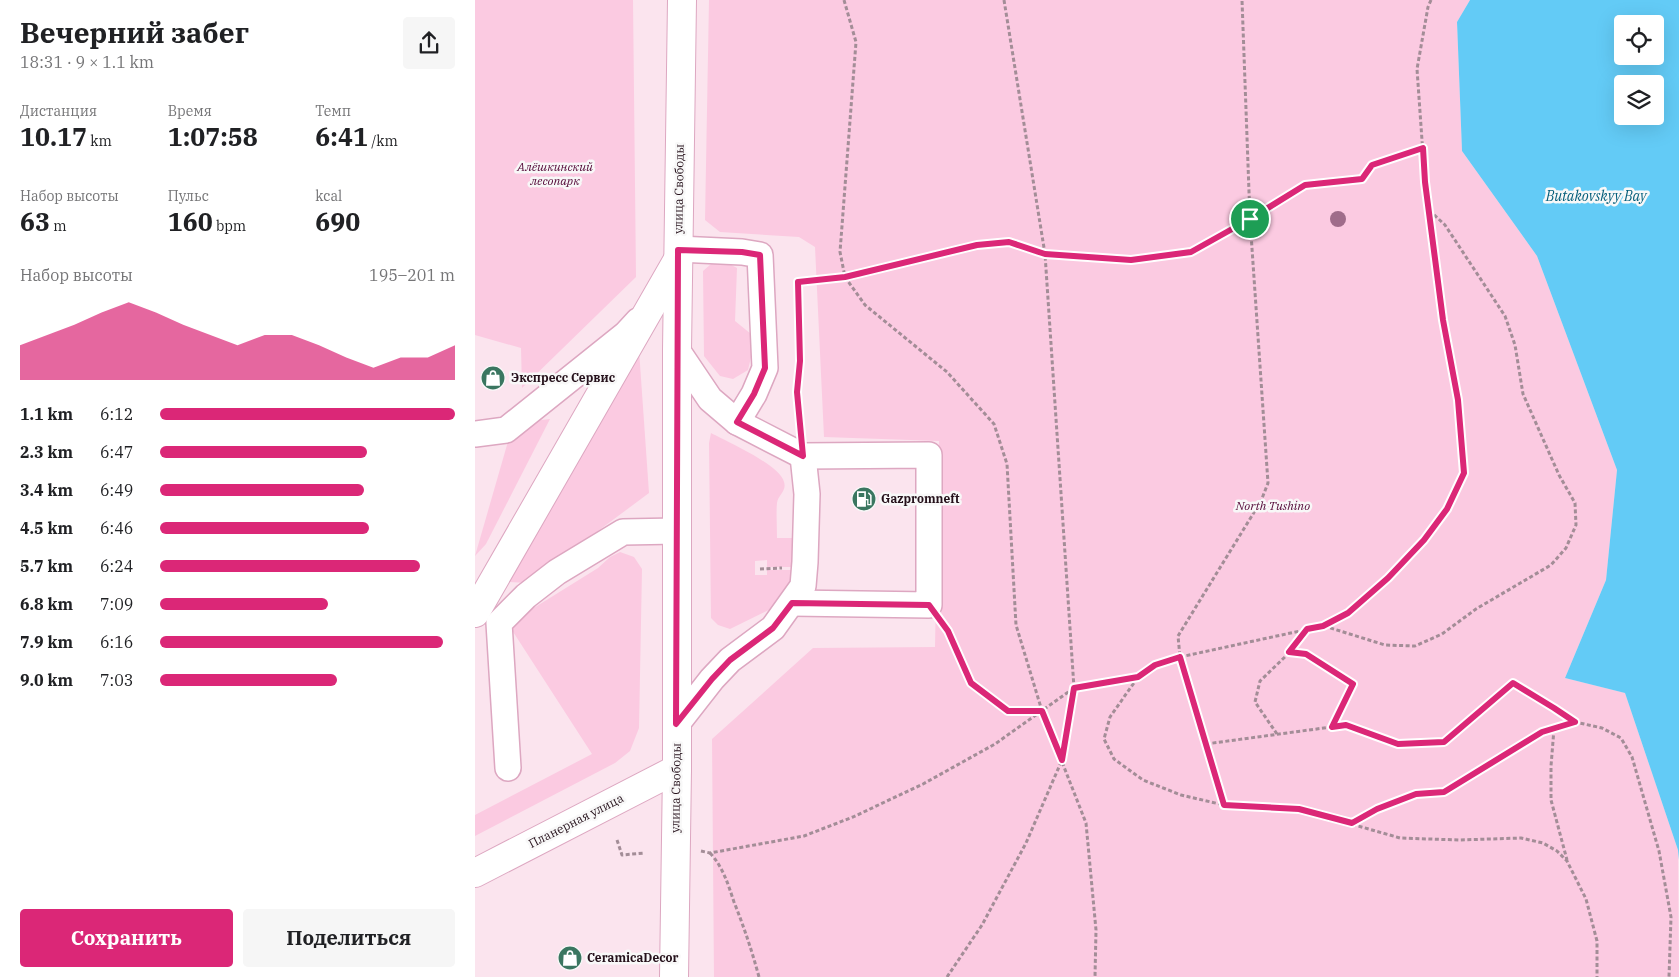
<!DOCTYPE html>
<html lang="ru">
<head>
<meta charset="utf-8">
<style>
  :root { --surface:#fff; --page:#f6f6f6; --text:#202124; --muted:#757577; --accent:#db2777 }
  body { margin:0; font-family:"IBM Plex Serif",serif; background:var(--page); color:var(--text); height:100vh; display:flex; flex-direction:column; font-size:19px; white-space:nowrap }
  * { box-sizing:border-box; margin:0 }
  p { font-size:16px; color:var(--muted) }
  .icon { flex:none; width:28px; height:28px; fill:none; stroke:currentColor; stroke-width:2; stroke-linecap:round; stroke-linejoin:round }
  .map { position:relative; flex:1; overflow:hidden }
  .details { display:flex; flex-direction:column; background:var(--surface); width:475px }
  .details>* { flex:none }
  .tools { position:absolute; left:1139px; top:15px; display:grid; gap:10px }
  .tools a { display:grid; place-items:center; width:50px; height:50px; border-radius:5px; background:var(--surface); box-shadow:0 5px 20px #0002; font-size:25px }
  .pin { position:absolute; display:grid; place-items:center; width:42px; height:42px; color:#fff; margin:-21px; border:2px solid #fff; border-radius:50%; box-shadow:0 1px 5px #0007 }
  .round { display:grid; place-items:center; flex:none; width:52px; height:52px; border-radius:5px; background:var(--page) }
  .head { display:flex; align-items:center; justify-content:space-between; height:85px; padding:0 20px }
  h1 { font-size:28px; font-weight:700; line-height:38px }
  .stats { display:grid; grid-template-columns:repeat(3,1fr); gap:8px; height:85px; padding:5px 20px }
  .stats div { display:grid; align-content:center }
  .stats b { font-size:25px; font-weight:700 }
  .stats small { font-size:14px; font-weight:400 }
  .stats p { font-size:14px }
  .chart { height:140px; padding:10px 20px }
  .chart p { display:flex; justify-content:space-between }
  .chart svg { width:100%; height:90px; margin-top:5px; fill:var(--accent); opacity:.7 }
  .cta { display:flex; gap:10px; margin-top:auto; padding:10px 20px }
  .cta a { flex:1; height:58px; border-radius:5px; background:var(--accent); color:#fff; font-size:20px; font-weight:700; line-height:58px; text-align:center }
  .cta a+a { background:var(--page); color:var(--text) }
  ul { padding:0 20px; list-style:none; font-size:16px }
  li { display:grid; grid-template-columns:80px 60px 1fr; align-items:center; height:38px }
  li i { height:12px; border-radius:6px; background:var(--accent) }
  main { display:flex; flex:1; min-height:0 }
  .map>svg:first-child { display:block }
  .green { fill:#fbcae1 }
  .water { fill:#63cbf6; fill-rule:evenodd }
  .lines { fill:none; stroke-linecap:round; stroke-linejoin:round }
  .minor-casing { stroke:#dda7c1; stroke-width:28 }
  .major-casing { stroke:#dda7c1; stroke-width:30 }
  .path { stroke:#a38d97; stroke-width:3; stroke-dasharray:4 2.5; stroke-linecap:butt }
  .minor { stroke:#fff; stroke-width:25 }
  .major { stroke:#fff; stroke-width:28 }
  .tree { fill:#9f6c8a }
  .route-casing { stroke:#fff; stroke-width:10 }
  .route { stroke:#db2777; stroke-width:6 }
  .labels { text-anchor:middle; stroke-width:5; stroke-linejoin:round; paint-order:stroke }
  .park-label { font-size:12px; font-style:italic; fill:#540938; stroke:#f8f8f8 }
  .street-label { font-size:12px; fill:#25111b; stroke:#f8f8f8 }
  .poi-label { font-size:12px; font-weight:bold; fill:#25111b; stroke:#f8f8f8; text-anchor:start }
  .water-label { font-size:14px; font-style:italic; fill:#025d7a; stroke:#f8f8f8 }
</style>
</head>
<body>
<main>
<section class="details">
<div class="head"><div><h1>Вечерний забег</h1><p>18:31 · 9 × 1.1 km</p></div><a class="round"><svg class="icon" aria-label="share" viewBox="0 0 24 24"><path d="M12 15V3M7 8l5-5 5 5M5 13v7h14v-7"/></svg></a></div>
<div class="stats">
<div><p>Дистанция</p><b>10.17<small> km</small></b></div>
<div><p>Время</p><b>1:07:58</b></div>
<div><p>Темп</p><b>6:41<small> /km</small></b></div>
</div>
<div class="stats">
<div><p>Набор высоты</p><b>63<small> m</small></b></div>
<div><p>Пульс</p><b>160<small> bpm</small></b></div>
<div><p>kcal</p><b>690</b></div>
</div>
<div class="chart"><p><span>Набор высоты</span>195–201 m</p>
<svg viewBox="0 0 160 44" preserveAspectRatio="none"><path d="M0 44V27L10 22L20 17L30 11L40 6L50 11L60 17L70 22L80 27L90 22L100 22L110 27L120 33L130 38L140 33L150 33L160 27V44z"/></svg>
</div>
<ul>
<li><b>1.1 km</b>6:12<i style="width:100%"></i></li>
<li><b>2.3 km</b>6:47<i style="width:70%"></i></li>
<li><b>3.4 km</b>6:49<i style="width:69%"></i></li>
<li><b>4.5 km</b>6:46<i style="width:71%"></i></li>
<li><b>5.7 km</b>6:24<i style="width:88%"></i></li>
<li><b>6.8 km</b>7:09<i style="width:57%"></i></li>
<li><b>7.9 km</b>6:16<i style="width:96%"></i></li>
<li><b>9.0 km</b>7:03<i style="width:60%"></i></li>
</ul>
<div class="cta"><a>Сохранить</a><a>Поделиться</a></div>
</section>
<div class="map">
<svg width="1204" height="977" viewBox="0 0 1204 977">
  <rect width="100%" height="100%" fill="#fbe4ee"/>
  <g class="green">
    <polygon points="0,0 158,0 161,277 47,388 46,348 0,335"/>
    <polygon points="234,0 995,0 982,22 987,151 1062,256 1142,470 1131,580 1090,678 1150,693 1203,850 1204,977 239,977 237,739 338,648 460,647 464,441 349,437 340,247 324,237 245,232 230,220"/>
    <polygon points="243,258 262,268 260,321 276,334 277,353 273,370 258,379 245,376 229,356 228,271"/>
    <polygon points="164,350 174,493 53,583 34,582"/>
    <polygon points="75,419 11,544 0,556 34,438 50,422"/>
    <path d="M 236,433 C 253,442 305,465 309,482 C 312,491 303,495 302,503 C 301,514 302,526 302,538 L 321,538 L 321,567 L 292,567 L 292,560 L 280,561 L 280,575 L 292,575 L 292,570 L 321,570 L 321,573 L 302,606 L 255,629 L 243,625 L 236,618 L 234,443 Z"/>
    <polygon points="145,552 159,557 167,569 164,728 155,751 140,763 0,836 0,815 117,754 33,624 123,568 135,557"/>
  </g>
  <path class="water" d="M 995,0 L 1204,0 L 1204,860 L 1203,850 L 1150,693 L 1090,678 L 1131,580 L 1142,470 L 1062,256 L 987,151 L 982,22 ZM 1148,24 L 1180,24 L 1180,56 L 1148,56 ZM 1148,84 L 1180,84 L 1180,116 L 1148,116 Z"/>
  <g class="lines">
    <defs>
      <g id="minor">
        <polyline points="203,249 267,252 285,255 290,368 279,394 262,422"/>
        <polyline points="202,350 235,399 262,422 328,456 454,455 454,605 317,603"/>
        <polyline points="0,434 31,430 151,334 163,321"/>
        <polyline points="201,725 237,679 255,660 298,628 328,586 330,562 332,494 328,456"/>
        <polyline points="33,768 24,623 51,596 82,572 148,532 202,531"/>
      </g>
      <g id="major">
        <polyline points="0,613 202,261"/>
        <polyline points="0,873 202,769"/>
        <polyline points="199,977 202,769 202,350 207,0"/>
      </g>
    </defs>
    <use href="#minor" class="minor-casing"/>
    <use href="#major" class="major-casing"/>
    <g class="path">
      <polyline points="369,0 381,42 365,252 370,277 390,305 472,372 519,424 532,464 541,625 567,711 611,823 621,930 620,977"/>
      <polyline points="956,0 953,7 942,69 950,183 968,320 983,400 989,473 972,509 949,540 913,578 873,613 848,626 705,657 680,665 663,677 635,717 629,739 639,759 668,780 706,795 749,805 824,809 925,838 984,840 1046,838 1068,843 1082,851 1092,861 1111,899 1122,941 1122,977"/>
      <polyline points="325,428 322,392 325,361 323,282 370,277 502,245 534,242 570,254 656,260 716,252 775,219 830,185 887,179 897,165 948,148"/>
      <polyline points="285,569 307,568"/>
      <polyline points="468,624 473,631 496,683 533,711 567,711"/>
      <polyline points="849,626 910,645 940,646 967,634 1001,609 1076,565 1091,548 1101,525 1100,503 1084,475 1048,394 1040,345 1030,316 970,225 955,211"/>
      <polyline points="814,653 831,654 879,684 858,726"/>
      <polyline points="1079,729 1076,766 1076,800 1092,860"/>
      <polyline points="802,734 780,702 785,681 814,653 831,630"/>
      <polyline points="731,744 871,725 923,744 969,742 1038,683 1079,708 1100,722"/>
      <polyline points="749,805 705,657 703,636 786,501 793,483 775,219 767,0"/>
      <polyline points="877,823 902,809 941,794 969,792 1067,732 1100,722 1127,728 1146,738 1157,757 1184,851 1196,917 1194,977"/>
      <polyline points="142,840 147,855 170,853"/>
      <polyline points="226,851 235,853 329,836 378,817 448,784 520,744 599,688 663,677"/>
      <path d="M 235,853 C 248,867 253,884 259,902 C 269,927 277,951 284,977"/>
      <polyline points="472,977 507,925 551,843 587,760 599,688 570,254 529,0"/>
    </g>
    <use href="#minor" class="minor"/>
    <use href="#major" class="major"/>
  </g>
  <circle class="tree" cx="863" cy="219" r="8"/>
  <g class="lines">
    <defs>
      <polygon id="route" points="948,148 950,182 968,320 983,400 989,473 972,509 949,540 913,578 873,613 848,626 832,629 814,652 831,654 878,684 857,727 871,725 923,744 969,742 1038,683 1079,708 1100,722 1067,732 969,792 941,794 902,809 877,823 824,809 749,805 705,657 680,665 663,677 599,688 587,760 567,711 533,711 496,683 473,631 454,605 317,603 298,628 255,660 237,679 201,724 203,250 267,252 285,255 290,368 279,394 262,422 328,456 322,392 325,361 323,282 370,277 502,245 534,242 570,254 656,260 716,252 775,219 830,185 887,179 897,165"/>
    </defs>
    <use href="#route" class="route-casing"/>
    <use href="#route" class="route"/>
  </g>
  <defs>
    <symbol id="shop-disc" viewBox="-11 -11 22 22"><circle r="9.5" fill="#3a7660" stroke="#f8f8f8"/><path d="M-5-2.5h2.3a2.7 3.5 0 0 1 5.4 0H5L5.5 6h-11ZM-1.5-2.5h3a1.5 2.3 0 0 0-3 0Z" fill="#fff"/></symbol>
    <symbol id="fuel-disc" viewBox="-11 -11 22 22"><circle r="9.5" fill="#3a7660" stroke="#f8f8f8"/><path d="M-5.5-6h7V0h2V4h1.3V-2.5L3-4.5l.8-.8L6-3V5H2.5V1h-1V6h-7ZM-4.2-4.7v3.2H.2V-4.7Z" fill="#fff"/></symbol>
  </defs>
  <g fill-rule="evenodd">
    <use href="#shop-disc" x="4" y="364" width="28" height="28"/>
    <use href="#fuel-disc" x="375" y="485" width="28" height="28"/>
    <use href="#shop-disc" x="81" y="944" width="28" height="28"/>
  </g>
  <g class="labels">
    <g class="park-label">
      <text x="80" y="171">Алёшкинский<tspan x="80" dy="14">лесопарк</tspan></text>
      <text x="798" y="510">North Tushino</text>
    </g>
    <g class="street-label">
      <text transform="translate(204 189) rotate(-89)" y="4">улица Свободы</text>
      <text transform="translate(201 788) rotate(-89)" y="4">улица Свободы</text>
      <text transform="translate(101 821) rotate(-27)" y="4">Планерная улица</text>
    </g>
    <g class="poi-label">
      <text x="36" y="382">Экспресс Сервис</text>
      <text x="406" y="503">Gazpromneft</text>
      <text x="112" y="962">CeramicaDecor</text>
    </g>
    <g class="water-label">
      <text x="1121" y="201">Butakovskyy Bay</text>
    </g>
  </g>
</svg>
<div class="tools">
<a><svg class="icon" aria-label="locate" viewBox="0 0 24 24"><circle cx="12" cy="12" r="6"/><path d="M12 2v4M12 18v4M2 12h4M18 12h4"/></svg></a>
<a><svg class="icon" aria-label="layers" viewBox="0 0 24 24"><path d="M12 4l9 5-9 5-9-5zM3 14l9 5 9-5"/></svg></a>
</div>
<div class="pin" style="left:775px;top:219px;background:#1e9e55"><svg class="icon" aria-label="arrive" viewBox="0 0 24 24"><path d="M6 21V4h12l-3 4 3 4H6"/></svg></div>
</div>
</main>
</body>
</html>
